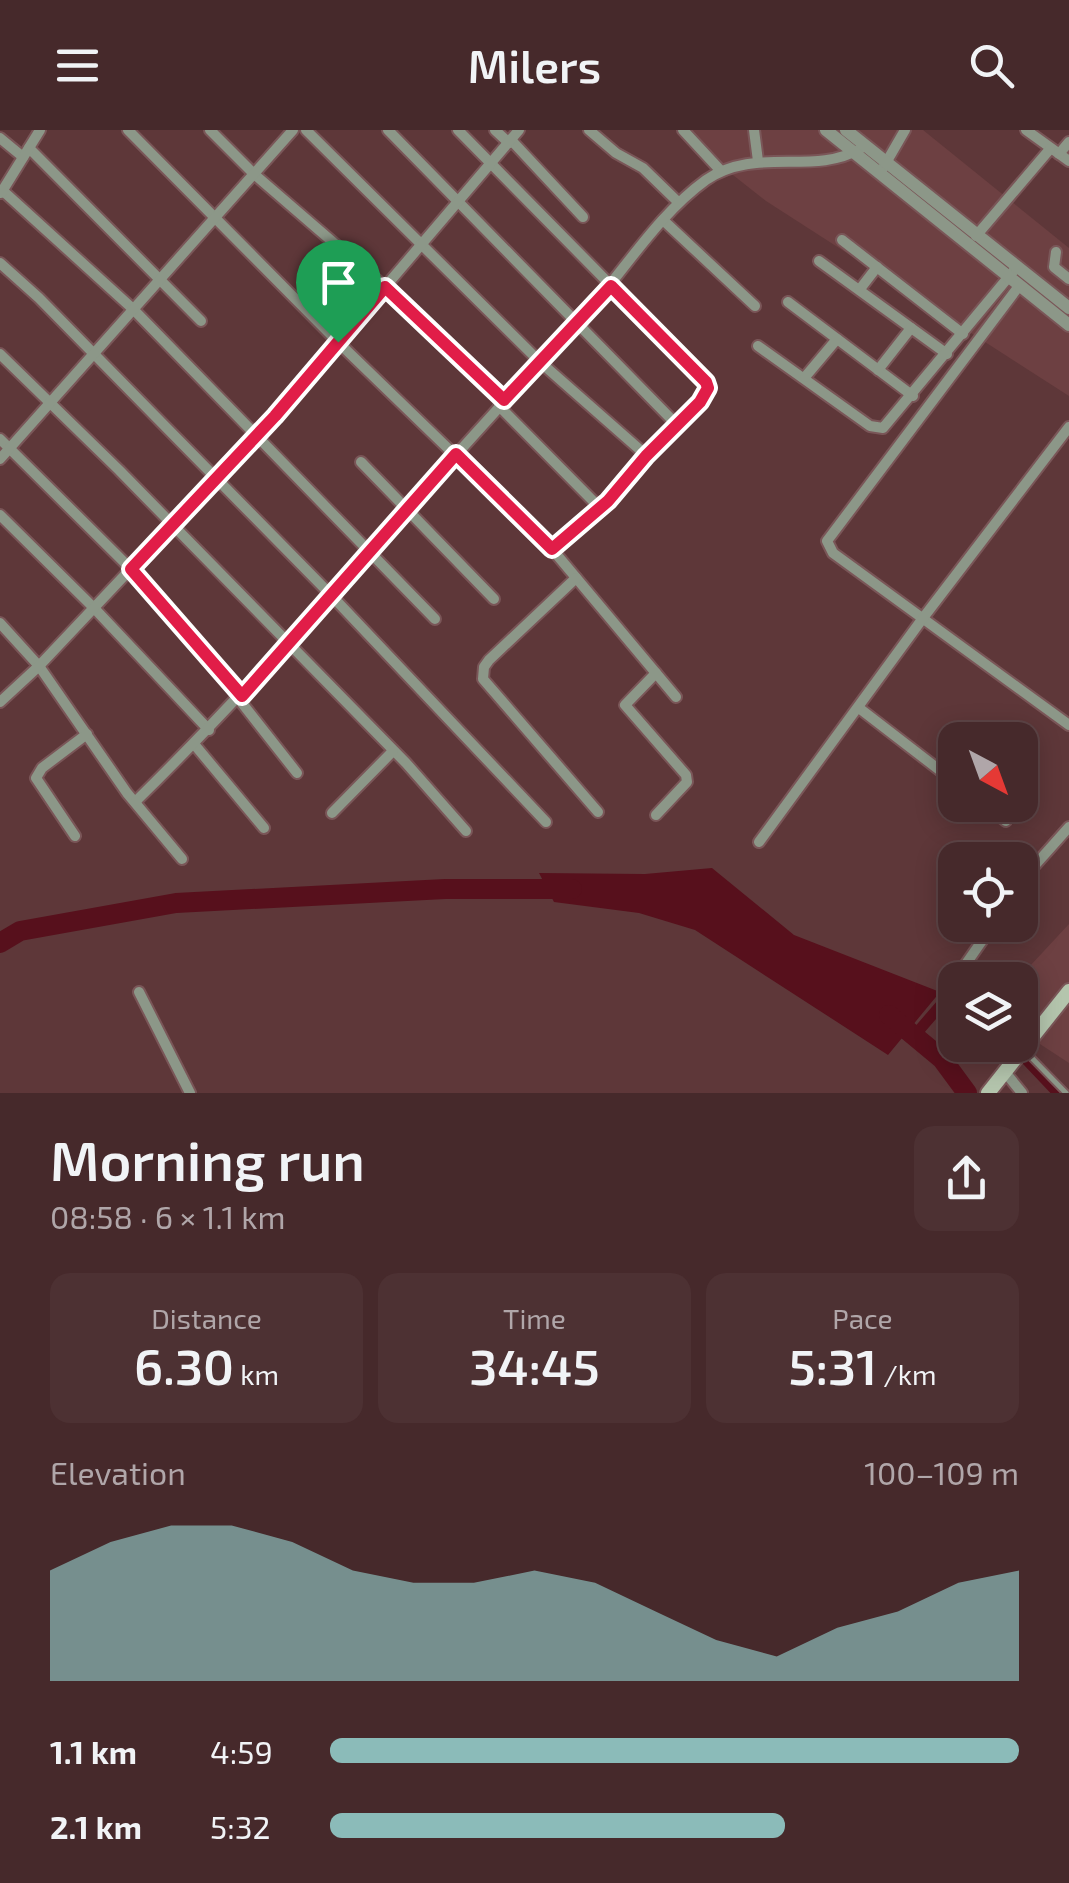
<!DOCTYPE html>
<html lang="en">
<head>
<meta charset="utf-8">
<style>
  :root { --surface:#46292b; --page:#4d3133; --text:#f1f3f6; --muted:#b0a6a9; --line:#5e4547; --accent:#8bbbb9 }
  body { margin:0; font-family:"Exo 2",sans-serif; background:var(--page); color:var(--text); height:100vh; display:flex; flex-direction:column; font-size:38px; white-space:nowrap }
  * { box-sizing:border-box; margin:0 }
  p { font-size:32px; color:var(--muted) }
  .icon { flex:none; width:55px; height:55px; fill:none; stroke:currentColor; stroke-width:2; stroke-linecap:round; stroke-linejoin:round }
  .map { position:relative; height:963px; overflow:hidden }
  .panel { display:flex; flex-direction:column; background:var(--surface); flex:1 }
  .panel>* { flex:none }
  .needle { width:65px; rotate:139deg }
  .fabs { position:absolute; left:938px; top:592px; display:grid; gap:20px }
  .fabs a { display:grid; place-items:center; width:100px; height:100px; border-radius:20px; background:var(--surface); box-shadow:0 5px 25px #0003,0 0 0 2px var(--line); font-size:50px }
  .pin { position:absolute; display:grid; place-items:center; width:85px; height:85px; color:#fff; margin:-102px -42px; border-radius:50% 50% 50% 0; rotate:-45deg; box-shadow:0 0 10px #0007 }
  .pin .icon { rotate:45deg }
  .round { display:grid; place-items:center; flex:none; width:105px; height:105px; border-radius:20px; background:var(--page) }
  .summary { display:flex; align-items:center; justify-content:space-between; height:170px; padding:0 50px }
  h1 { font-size:55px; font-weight:600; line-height:75px }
  .metrics { display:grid; grid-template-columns:repeat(3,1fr); gap:15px; height:170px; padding:10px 50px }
  .metrics div { display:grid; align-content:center; border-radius:20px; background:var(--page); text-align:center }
  .metrics b { font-size:50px; font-weight:600 }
  .metrics small { font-size:28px; font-weight:400 }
  .metrics p { font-size:28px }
  .chart { height:280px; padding:20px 50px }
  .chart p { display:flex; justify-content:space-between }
  .chart svg { width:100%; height:180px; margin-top:10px; fill:var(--accent); opacity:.7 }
  ul { padding:0 50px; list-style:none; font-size:32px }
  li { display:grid; grid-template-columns:160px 120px 1fr; align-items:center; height:75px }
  li i { height:25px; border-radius:12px; background:var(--accent) }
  header { display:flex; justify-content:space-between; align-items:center; height:130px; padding:0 50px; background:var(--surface); font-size:45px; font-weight:600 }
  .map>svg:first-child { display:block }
  .built { fill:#6d4042 }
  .water { fill:#57101c }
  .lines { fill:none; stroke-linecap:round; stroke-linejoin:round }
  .canal { stroke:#57101c; stroke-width:11 }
  .river { stroke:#57101c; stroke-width:20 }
  .service-casing { stroke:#7a5658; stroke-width:9 }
  .minor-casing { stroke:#7a5658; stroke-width:14 }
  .tertiary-casing { stroke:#7a5658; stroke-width:16 }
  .secondary-casing { stroke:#7a5658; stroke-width:18 }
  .service { stroke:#8c9788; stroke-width:5 }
  .minor { stroke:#8c9788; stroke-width:10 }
  .tertiary { stroke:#8c9788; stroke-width:12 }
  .secondary { stroke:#b4c5ad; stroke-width:14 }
  .route-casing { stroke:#fff; stroke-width:20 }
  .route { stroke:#e11d48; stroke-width:12 }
</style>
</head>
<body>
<header><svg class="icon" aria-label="menu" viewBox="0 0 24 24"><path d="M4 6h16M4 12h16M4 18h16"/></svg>Milers<svg class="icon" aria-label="search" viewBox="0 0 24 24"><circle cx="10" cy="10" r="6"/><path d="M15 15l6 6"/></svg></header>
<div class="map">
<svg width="1069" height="963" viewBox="0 0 1069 963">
  <rect width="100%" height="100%" fill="#5e3739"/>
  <g class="built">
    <polygon points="676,0 923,0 1069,118 1069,266 766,71"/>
    <polygon points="1069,794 1069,933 1020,901 1020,850 1017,850"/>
  </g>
  <polygon class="water" points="712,738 794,805 940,862 888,925 695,800 639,783 554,772 539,743 645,744"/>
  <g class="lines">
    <g class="canal">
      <polyline points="915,905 946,869"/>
      <polyline points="1023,926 1058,963"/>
    </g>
    <g class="river">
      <polyline points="0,813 20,801 176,773 445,759 572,759"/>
      <polyline points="889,885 942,929 967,963"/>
    </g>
    <defs>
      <polyline id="service" points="1026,922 1066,963"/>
      <g id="minor">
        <polyline points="128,0 338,212 552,419 676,567"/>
        <polyline points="210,0 254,44 385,157 504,270"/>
        <polyline points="306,0 539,231 647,326"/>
        <polyline points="388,0 678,296"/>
        <polyline points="458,0 706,252 708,258 701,272 647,326 608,371 552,419"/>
        <polyline points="495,0 509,13"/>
        <polyline points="589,0 616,23 643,38 678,72"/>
        <polyline points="683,0 721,41"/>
        <polyline points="754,0 758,31"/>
        <polyline points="1026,0 1069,31"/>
        <polyline points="0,8 23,27"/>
        <polyline points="511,10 583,87"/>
        <polyline points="29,18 201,191"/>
        <polyline points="1059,24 1069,12"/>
        <polyline points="883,38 905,0"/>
        <polyline points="2,60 133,179 435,489"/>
        <polyline points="1,63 40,0"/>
        <polyline points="663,90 755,176"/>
        <polyline points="976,106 1050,19"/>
        <polyline points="842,110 963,204"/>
        <polyline points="1056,122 1054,137 1069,149"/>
        <polyline points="819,131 947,224"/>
        <polyline points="0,133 39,168 331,465 546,692"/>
        <polyline points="1019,156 827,411 833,423 1069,595"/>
        <polyline points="860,159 877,137"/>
        <polyline points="788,172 913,266"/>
        <polyline points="758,216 870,296 883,298 1016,138"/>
        <polyline points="0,224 119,340 406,633 466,701"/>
        <polyline points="878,240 911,198"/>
        <polyline points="805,247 837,209"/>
        <polyline points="499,276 600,378"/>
        <polyline points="0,309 131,439 241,565"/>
        <polyline points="0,329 293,0"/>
        <polyline points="361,332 494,469"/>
        <polyline points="0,385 94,478 209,600"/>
        <polyline points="576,448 489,530 484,537 483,549 598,682"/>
        <polyline points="0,493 39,536 127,663 182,729"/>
        <polyline points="656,543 625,575 686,645 687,652 656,685"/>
        <polyline points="238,568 297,643"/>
        <polyline points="0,572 39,536 275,286 519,0"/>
        <polyline points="859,578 955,652"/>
        <polyline points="194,614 264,698"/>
        <path d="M 136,671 C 291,519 429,349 579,191 C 622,145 655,87 706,50 C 755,16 813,46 860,19"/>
        <polyline points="986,675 1006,691"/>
        <polyline points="332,683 393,621"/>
        <polyline points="75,706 36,648 42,638 87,604"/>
        <polyline points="759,712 923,488 1069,297"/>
        <polyline points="1020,752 1069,697"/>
        <polyline points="139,862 190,963"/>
        <polyline points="955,866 954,851 993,795"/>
        <polyline points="1005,942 1022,963"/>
      </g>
      <g id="tertiary">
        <polyline points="826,0 1069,195"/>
        <polyline points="846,0 1069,178"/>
      </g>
      <polyline id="secondary" points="988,963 1069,861"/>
    </defs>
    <use href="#service" class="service-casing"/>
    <use href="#minor" class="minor-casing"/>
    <use href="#tertiary" class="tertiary-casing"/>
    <use href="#secondary" class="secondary-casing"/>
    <use href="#service" class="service"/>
    <use href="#minor" class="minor"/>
    <use href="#tertiary" class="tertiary"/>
    <use href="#secondary" class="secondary"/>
  </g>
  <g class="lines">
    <defs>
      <polygon id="route" points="611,156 706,252 708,258 700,272 646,326 608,371 552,419 456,324 242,566 131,439 275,286 385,157 504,270"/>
    </defs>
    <use href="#route" class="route-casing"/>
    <use href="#route" class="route"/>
  </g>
</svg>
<div class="fabs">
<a><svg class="needle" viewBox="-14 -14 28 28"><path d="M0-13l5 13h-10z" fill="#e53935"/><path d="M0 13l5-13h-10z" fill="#b0a6a9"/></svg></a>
<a><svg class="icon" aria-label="locate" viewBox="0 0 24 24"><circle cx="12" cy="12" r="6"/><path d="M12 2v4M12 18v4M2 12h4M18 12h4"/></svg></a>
<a><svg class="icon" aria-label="layers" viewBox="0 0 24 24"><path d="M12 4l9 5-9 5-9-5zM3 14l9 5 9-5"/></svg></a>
</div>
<div class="pin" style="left:338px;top:212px;background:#1e9e55"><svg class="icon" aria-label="arrive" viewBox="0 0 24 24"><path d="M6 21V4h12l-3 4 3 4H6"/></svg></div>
</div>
<section class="panel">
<div class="summary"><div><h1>Morning run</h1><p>08:58 · 6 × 1.1 km</p></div><a class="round"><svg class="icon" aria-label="share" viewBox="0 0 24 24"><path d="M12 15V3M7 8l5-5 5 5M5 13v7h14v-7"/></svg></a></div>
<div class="metrics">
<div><p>Distance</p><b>6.30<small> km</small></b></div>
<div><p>Time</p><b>34:45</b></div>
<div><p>Pace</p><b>5:31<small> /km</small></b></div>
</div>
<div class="chart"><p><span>Elevation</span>100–109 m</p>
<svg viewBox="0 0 160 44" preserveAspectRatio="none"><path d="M0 44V17L10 10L20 6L30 6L40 10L50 17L60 20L70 20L80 17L90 20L100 27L110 34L120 38L130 31L140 27L150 20L160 17V44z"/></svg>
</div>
<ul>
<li><b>1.1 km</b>4:59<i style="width:100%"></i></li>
<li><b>2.1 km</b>5:32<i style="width:66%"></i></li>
</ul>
</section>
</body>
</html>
